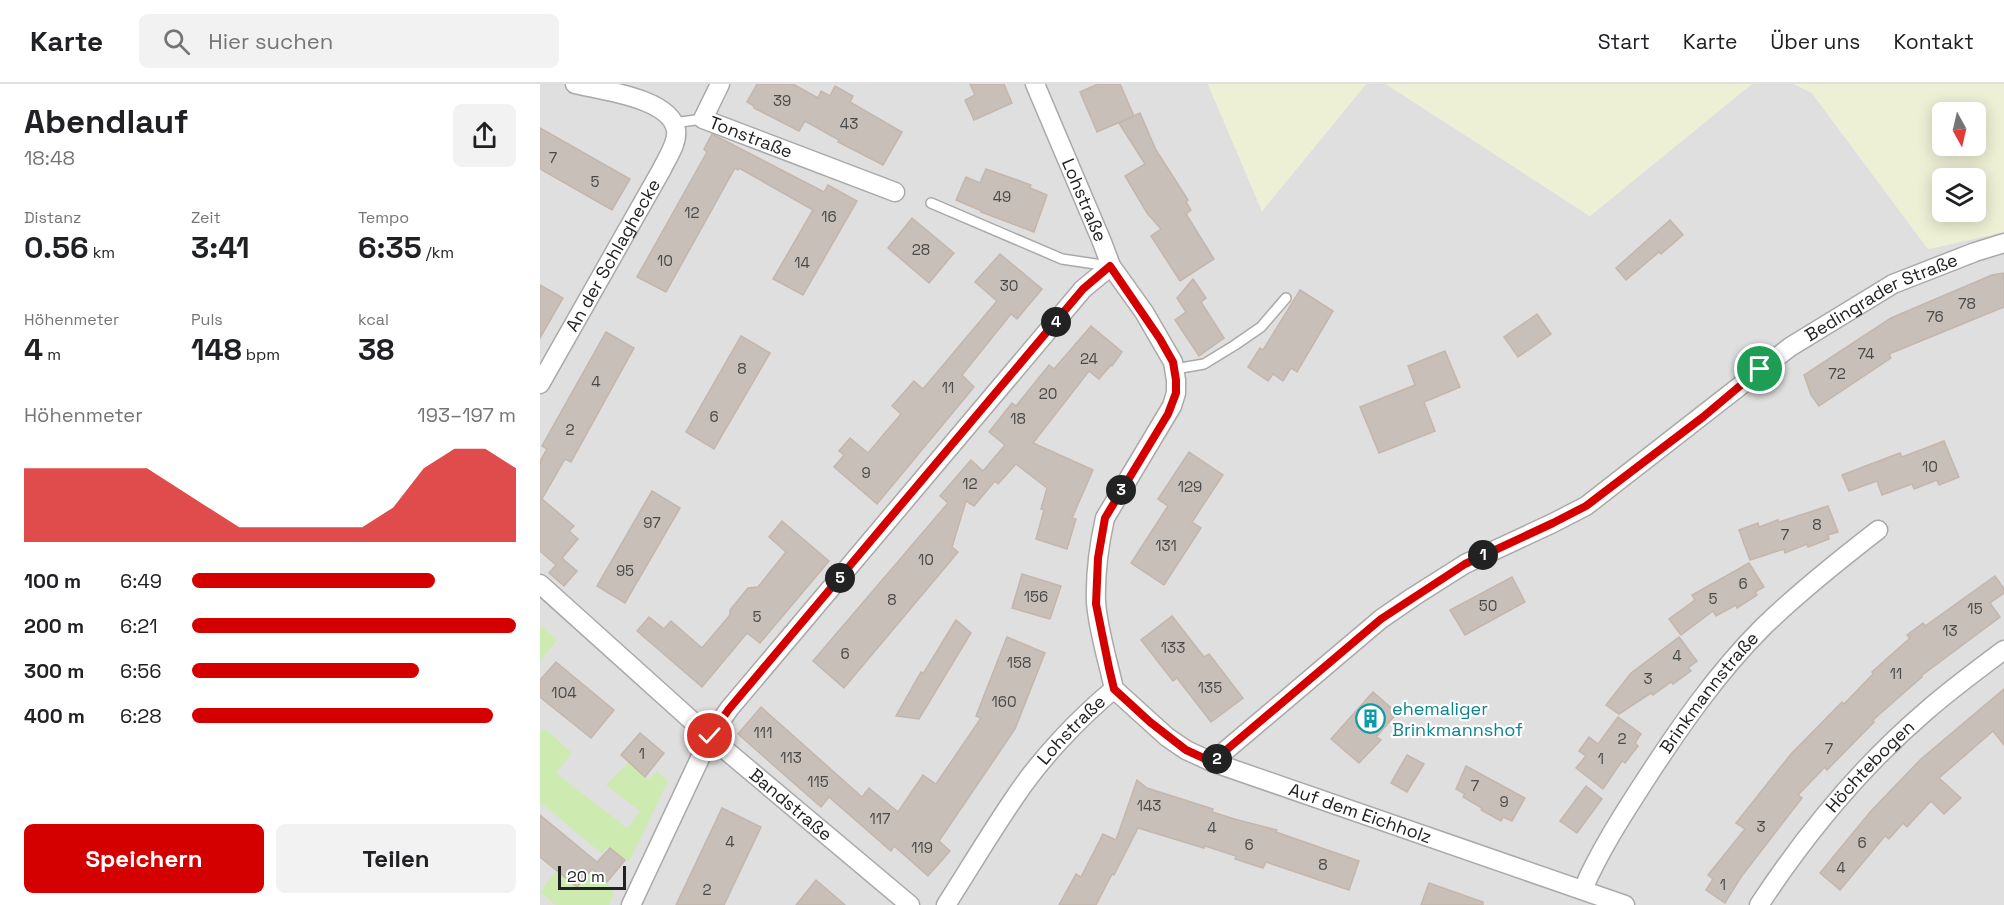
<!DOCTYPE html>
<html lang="de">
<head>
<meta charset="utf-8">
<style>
  :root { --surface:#fff; --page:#f2f2f2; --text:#202124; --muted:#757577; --line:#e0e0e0; --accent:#d40000 }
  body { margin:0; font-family:"Space Grotesk",sans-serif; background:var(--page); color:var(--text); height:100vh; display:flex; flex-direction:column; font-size:22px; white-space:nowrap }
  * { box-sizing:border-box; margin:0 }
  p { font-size:20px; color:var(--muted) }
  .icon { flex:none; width:33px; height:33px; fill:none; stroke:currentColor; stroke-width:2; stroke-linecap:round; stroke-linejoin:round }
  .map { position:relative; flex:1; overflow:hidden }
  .drawer { display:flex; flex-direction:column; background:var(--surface); width:540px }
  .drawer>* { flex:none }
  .needle { width:39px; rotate:172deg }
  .buttons { position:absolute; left:1392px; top:18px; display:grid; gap:12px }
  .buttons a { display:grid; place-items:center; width:54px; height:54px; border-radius:9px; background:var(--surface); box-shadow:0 3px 15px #0003; font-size:30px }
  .scale { position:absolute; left:18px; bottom:15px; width:68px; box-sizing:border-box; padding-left:6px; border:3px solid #222; border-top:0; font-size:16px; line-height:21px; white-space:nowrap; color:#222; -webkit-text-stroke:4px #fff; paint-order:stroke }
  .pin { position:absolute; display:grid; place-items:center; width:51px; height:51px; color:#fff; margin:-26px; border:3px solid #fff; border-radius:50%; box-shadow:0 2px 6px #0007 }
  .km { position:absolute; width:30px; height:30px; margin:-15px; border-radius:50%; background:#222; color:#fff; font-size:16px; line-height:30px; text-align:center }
  .round { display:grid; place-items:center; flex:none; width:63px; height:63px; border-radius:9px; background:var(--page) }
  .summary { display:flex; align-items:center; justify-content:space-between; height:102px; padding:0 24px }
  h1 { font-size:33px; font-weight:800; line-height:45px }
  .stats { display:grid; grid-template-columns:repeat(3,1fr); gap:9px; height:102px; padding:6px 24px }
  .stats div { display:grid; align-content:center }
  .stats b { font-size:30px; font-weight:800 }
  .stats small { font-size:16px; font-weight:400 }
  .stats p { font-size:16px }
  .chart { height:168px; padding:12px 24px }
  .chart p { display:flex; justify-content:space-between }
  .chart svg { width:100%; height:108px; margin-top:6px; fill:var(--accent); opacity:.7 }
  .action { display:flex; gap:12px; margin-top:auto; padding:12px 24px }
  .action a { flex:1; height:69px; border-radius:9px; background:var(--accent); color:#fff; font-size:24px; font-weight:800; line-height:69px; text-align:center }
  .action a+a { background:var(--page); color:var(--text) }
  ul { padding:0 24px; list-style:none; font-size:20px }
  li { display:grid; grid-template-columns:96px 72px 1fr; align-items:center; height:45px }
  li i { height:15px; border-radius:8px; background:var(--accent) }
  header { display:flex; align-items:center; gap:36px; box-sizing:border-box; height:84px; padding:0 30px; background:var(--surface); border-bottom:2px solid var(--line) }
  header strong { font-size:28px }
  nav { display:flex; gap:33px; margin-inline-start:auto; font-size:21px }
  .search { width:420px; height:54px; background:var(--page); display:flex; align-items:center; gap:15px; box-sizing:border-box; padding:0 21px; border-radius:9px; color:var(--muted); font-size:22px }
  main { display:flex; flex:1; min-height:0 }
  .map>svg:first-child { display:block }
  .residential { fill:#e0dfdf }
  .farmland { fill:#eef0d5; fill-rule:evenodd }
  .grass { fill:#cdebb0 }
  .building { fill:#c7bfb8; stroke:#c4b6ab; stroke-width:1.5 }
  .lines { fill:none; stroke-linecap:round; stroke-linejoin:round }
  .service-casing { stroke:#a9a9a9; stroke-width:12 }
  .minor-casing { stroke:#a9a9a9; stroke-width:21 }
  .service { stroke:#fff; stroke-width:9 }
  .minor { stroke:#fff; stroke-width:18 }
  .route-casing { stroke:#fff; stroke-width:12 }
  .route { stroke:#d40000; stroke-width:8 }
  .labels { text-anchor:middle; stroke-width:4.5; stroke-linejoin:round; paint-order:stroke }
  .number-label { font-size:15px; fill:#4b4948 }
  .street-label { font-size:18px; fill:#222; stroke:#fff }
  .culture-label { font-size:18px; fill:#0d838f; stroke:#fff; text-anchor:start }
</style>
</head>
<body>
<header>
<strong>Karte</strong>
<div class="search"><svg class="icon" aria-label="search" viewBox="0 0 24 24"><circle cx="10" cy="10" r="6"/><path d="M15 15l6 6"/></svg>Hier suchen</div>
<nav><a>Start</a><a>Karte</a><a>Über uns</a><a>Kontakt</a></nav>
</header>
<main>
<section class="drawer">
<div class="summary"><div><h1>Abendlauf</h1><p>18:48</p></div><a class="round"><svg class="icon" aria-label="share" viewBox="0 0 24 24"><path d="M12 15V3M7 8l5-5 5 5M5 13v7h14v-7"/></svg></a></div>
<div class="stats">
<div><p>Distanz</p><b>0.56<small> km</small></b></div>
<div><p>Zeit</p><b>3:41</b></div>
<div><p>Tempo</p><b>6:35<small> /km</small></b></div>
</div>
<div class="stats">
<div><p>Höhenmeter</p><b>4<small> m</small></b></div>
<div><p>Puls</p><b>148<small> bpm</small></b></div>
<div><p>kcal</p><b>38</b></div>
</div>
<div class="chart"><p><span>Höhenmeter</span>193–197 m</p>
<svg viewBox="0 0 160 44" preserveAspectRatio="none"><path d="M0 44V14L10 14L20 14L30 14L40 14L50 22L60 30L70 38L80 38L90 38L100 38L110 38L120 30L130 14L140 6L150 6L160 14V44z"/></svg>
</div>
<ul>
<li><b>100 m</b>6:49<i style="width:75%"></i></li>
<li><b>200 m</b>6:21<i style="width:100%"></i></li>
<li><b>300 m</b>6:56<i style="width:70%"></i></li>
<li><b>400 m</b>6:28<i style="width:93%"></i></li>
</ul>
<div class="action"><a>Speichern</a><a>Teilen</a></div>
</section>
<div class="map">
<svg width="1464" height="821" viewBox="0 0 1464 821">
  <rect width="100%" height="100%" fill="#f2efe9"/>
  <polygon class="residential" points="0,0 668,0 722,127 826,0 846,0 1050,132 1209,0 1254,0 1272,9 1388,165 1464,148 1464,821 0,821"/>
  <g class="farmland">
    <polygon points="668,0 826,0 722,127"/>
    <polygon points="846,0 1212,0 1050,132"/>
    <path d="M 1256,0 L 1464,0 L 1464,148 L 1388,165 L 1272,9 ZM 1436,28 L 1436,62 L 1402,62 L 1402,28 ZM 1436,94 L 1436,128 L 1402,128 L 1402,94 Z"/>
  </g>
  <g class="grass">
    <polygon points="2,542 17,556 0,577 0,544"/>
    <polygon points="5,645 32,669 16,689 87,744 100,727 66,701 90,677 108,695 117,687 128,697 89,778 68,762 62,770 0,718 0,648"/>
    <polygon points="51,784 67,799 74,809 69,821 16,821 0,808 16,787 36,802"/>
  </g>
  <g class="building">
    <polygon points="217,0 253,0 278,14 281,7 290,12 295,2 313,12 310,18 362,48 343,81 298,58 299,56 265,37 259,47 214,24 214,22 207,18"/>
    <polygon points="430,0 464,0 472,19 434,36 425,16 435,11"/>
    <polygon points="558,0 580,0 594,32 600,29 616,66 648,116 646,118 651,126 646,130 674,175 640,197 611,152 621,145 607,129 585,92 605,80 579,39 594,32 557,48 540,8"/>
    <polygon points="0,44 90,95 72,126 0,85"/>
    <polygon points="172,50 284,108 288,101 317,117 263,211 233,195 273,126 199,84 198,86 195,84 126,208 97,193 167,68 164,65"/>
    <polygon points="446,85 491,101 490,104 507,111 494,148 441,128 442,127 416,116 426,93 440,99"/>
    <polygon points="372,134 414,169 389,199 348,164"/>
    <polygon points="1130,136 1143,151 1121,170 1119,168 1086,196 1076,184"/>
    <polygon points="460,170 502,205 477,235 471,230 422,291 434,303 337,420 294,383 304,371 299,367 310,354 328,369 361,330 352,322 374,297 383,305 457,217 435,198"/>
    <polygon points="1464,189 1464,223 1349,270 1351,274 1279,322 1271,311 1264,291 1351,234 1452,191"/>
    <polygon points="653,195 666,214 661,218 684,254 659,272 635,236 646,228 637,214"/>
    <polygon points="0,201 23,214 0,254"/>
    <polygon points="760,206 793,227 757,288 751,284 743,297 733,290 728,297 708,283 720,264 723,266"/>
    <polygon points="997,230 1011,250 978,273 964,253"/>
    <polygon points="551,242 582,268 572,282 571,281 559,295 549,287 493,359 553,386 532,434 536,435 527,465 496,455 504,426 501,425 507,404 476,380 458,400 455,397 434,422 426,417 412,463 418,468 304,604 273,577 408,419 400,412 431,376 443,387 465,361 449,348 472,319 476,322 509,281 514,285"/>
    <polygon points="66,248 94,264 31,378 25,375 2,415 34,442 29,447 38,455 22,474 37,487 24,502 9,489 16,481 0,467 0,377 7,365 2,362"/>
    <polygon points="201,252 230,269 174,365 146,348"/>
    <polygon points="905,267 920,303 884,318 895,347 839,369 820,323 875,301 868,282"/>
    <polygon points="1404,357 1419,393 1399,401 1397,396 1374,405 1372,400 1342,411 1337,397 1309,407 1302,391 1360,369 1362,373"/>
    <polygon points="649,368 683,391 652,438 661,444 624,501 591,479 628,422 618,415"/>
    <polygon points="112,407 140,424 85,519 57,502"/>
    <polygon points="1288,422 1298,448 1288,451 1289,455 1268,463 1267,460 1245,469 1244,465 1210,476 1199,446 1218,439 1219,443 1238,436 1239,438"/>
    <polygon points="242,437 289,477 220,559 207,549 162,603 97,547 109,533 124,545 131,537 162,564 190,531 190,526 208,504 218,503 246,468 229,453"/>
    <polygon points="1209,479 1224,503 1215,508 1217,511 1197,524 1196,521 1176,532 1173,527 1141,551 1129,535 1155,516 1152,511"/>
    <polygon points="482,490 521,502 510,535 472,524"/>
    <polygon points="1455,492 1464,505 1464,509 1450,519 1460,533 1381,592 1382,593 1333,636 1334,638 1287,686 1285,683 1258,711 1262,714 1201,793 1185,819 1166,806 1173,795 1168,791 1205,745 1196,739 1251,670 1302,618 1304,620 1333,590 1332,588 1370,554 1367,551 1383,539 1385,542"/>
    <polygon points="972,493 985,518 925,551 910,526"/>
    <polygon points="632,532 664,573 669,570 703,614 671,638 637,594 633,597 601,556"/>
    <polygon points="416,536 431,549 379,635 356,632 381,588 383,590"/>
    <polygon points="467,553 505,569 475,645 399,757 410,767 388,792 354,762 351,767 289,713 281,723 198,650 221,623 322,713 329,704 358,728 383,691 396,700 441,634 436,632"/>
    <polygon points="1139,553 1157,577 1148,584 1151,587 1133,600 1131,598 1113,611 1111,609 1079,630 1066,621 1091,589"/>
    <polygon points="16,578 74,626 51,654 0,613 0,596"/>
    <polygon points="1464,605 1464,661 1453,647 1399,694 1421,714 1404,730 1391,717 1367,743 1363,739 1349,755 1345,752 1300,806 1280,789 1331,727 1381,675"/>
    <polygon points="833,608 857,629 836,653 841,656 819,679 791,655"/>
    <polygon points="1078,633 1101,650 1095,659 1098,662 1085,679 1082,677 1063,705 1036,684 1046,672 1039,667 1049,653 1058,660"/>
    <polygon points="100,649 124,669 105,693 81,671"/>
    <polygon points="867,671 884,680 867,708 851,699"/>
    <polygon points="926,682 985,714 972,737 963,733 961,737 941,726 942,724 923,713 925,710 916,705"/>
    <polygon points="597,696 607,704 673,725 672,728 698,736 737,746 736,748 819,777 809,806 726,778 723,784 695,775 696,772 665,762 664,764 598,744 574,791 572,790 556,821 519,821 536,790 541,793 563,750 576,756"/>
    <polygon points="1046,702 1062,715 1037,749 1020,737"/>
    <polygon points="182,724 221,743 184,821 136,821"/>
    <polygon points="0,731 57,778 70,764 85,776 67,798 52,785 37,803 0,773"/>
    <polygon points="276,796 305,821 256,821"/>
    <polygon points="889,799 943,818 943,821 881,821"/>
  </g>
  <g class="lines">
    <defs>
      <g id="service">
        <polyline points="133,39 163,35"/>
        <polyline points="391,119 522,175 569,182"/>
        <polyline points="635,285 664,280 695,261 721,243 746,214"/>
      </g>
      <g id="minor">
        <path id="s1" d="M 180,0 L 163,35 L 355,108"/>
        <path id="s2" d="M 495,0 L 562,158 L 571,182 L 604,228 L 633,278 L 636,296 L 636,309 L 632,322 L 565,434 C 559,461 555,489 556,518 C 558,546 568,577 574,605"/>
        <path id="s3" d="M 0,300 L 122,85 C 127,74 138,59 136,46 C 131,14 60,6 35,0"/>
        <path id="s4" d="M 0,500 L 170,653 L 370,821"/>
        <path id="s5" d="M 574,605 L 627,653 L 646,666 L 672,678 L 1085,821"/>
        <path id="s6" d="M 672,678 L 841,535 L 873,513 L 925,480 L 1013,439 L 1046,422 L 1250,263 L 1353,200 L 1435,168 L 1464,159"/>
        <path id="s7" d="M 1043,805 C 1059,768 1082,732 1104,698 C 1139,644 1177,589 1223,543 C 1259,508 1298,477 1338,446"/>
        <polyline points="91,821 170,653 189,625 543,205 571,182"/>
        <path id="s8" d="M 406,821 C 429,785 451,748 475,713 C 500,675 539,634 574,605"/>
        <path id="s9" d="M 1219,821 C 1265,751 1321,683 1385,628 C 1410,606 1437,586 1464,566"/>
      </g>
    </defs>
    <use href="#service" class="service-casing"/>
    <use href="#minor" class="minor-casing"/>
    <use href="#service" class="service"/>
    <use href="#minor" class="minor"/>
  </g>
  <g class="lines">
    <defs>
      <polyline id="route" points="170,652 189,625 543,205 570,182 620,255 633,278 636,296 636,309 628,330 565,434 558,474 556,520 569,584 574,605 610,638 646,666 672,678 841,535 925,480 1013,439 1046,422 1163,333 1220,285"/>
    </defs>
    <use href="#route" class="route-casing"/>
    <use href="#route" class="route"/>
  </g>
  <defs>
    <symbol id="building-ring" viewBox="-11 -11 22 22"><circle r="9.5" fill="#fff" stroke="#0f9aa8" stroke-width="1.5"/><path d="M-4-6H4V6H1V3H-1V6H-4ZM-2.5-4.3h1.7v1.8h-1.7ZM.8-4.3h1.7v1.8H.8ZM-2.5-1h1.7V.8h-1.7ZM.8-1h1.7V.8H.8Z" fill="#0f9aa8"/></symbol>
  </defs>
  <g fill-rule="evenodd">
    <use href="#building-ring" x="814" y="618" width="33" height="33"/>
  </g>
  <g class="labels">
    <g class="number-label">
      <text x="242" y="22">39</text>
      <text x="309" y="45">43</text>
      <text x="13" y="79">7</text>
      <text x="55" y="103">5</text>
      <text x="462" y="118">49</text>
      <text x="152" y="134">12</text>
      <text x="289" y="138">16</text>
      <text x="381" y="171">28</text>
      <text x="125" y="182">10</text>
      <text x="262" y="184">14</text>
      <text x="469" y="207">30</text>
      <text x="1427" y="225">78</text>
      <text x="1395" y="238">76</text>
      <text x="1326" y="275">74</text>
      <text x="549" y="280">24</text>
      <text x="202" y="290">8</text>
      <text x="1297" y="295">72</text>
      <text x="56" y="303">4</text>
      <text x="408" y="309">11</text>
      <text x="508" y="315">20</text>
      <text x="174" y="338">6</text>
      <text x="478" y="340">18</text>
      <text x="30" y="351">2</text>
      <text x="1390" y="388">10</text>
      <text x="326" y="394">9</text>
      <text x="430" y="405">12</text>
      <text x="650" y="408">129</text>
      <text x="112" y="444">97</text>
      <text x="1277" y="446">8</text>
      <text x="1245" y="456">7</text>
      <text x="626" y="467">131</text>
      <text x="386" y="481">10</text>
      <text x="85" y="492">95</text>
      <text x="1203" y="505">6</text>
      <text x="496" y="518">156</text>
      <text x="1173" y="520">5</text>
      <text x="352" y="521">8</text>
      <text x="948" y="527">50</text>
      <text x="1435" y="530">15</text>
      <text x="217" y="538">5</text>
      <text x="1410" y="552">13</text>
      <text x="633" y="569">133</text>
      <text x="305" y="575">6</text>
      <text x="1137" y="577">4</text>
      <text x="479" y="584">158</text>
      <text x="1356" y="595">11</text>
      <text x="1108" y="600">3</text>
      <text x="670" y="609">135</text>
      <text x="24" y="614">104</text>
      <text x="464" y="623">160</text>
      <text x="223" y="654">111</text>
      <text x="1082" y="660">2</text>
      <text x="1289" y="670">7</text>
      <text x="102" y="675">1</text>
      <text x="251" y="679">113</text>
      <text x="1061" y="680">1</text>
      <text x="278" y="703">115</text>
      <text x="935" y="707">7</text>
      <text x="964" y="723">9</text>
      <text x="609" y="727">143</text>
      <text x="340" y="740">117</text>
      <text x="1221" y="748">3</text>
      <text x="672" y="749">4</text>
      <text x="190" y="763">4</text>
      <text x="1322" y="764">6</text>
      <text x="709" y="766">6</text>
      <text x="382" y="769">119</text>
      <text x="783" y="786">8</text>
      <text x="1301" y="789">4</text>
      <text x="1183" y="806">1</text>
      <text x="167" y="811">2</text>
    </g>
    <g class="street-label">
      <text dy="6" stroke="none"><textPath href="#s1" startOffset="90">Tonstraße</textPath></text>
      <text dy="6" stroke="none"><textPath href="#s2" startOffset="126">Lohstraße</textPath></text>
      <text dy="6" stroke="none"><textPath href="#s3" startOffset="148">An der Schlaghecke</textPath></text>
      <text dy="6" stroke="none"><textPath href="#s6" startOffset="819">Bedingrader Straße</textPath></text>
      <text dy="6" stroke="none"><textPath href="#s7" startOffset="234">Brinkmannstraße</textPath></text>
      <text dy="6" stroke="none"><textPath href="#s8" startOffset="216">Lohstraße</textPath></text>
      <text dy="6" stroke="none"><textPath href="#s9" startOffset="178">Höchtebogen</textPath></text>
      <text dy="6" stroke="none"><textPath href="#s4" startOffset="334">Bandstraße</textPath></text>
      <text dy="6" stroke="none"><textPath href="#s5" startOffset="280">Auf dem Eichholz</textPath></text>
    </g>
    <g class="culture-label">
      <text x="852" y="631">ehemaliger<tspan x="852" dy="21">Brinkmannshof</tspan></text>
    </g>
  </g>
</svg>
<div class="buttons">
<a><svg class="needle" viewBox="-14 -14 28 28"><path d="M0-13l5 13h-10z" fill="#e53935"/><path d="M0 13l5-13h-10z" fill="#757577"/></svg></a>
<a><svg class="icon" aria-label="layers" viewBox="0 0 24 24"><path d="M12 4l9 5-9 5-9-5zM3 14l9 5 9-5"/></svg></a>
</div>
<div class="scale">20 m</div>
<div class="pin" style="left:1220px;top:285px;background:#1e9e55"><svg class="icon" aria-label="arrive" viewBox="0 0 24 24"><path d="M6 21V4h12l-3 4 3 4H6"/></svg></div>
<div class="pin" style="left:170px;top:652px;background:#d93025"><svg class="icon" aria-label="check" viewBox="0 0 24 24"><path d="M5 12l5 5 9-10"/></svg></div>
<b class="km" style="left:943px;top:471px">1</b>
<b class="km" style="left:677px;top:675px">2</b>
<b class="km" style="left:581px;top:406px">3</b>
<b class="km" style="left:516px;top:238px">4</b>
<b class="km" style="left:300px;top:494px">5</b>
</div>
</main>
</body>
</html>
